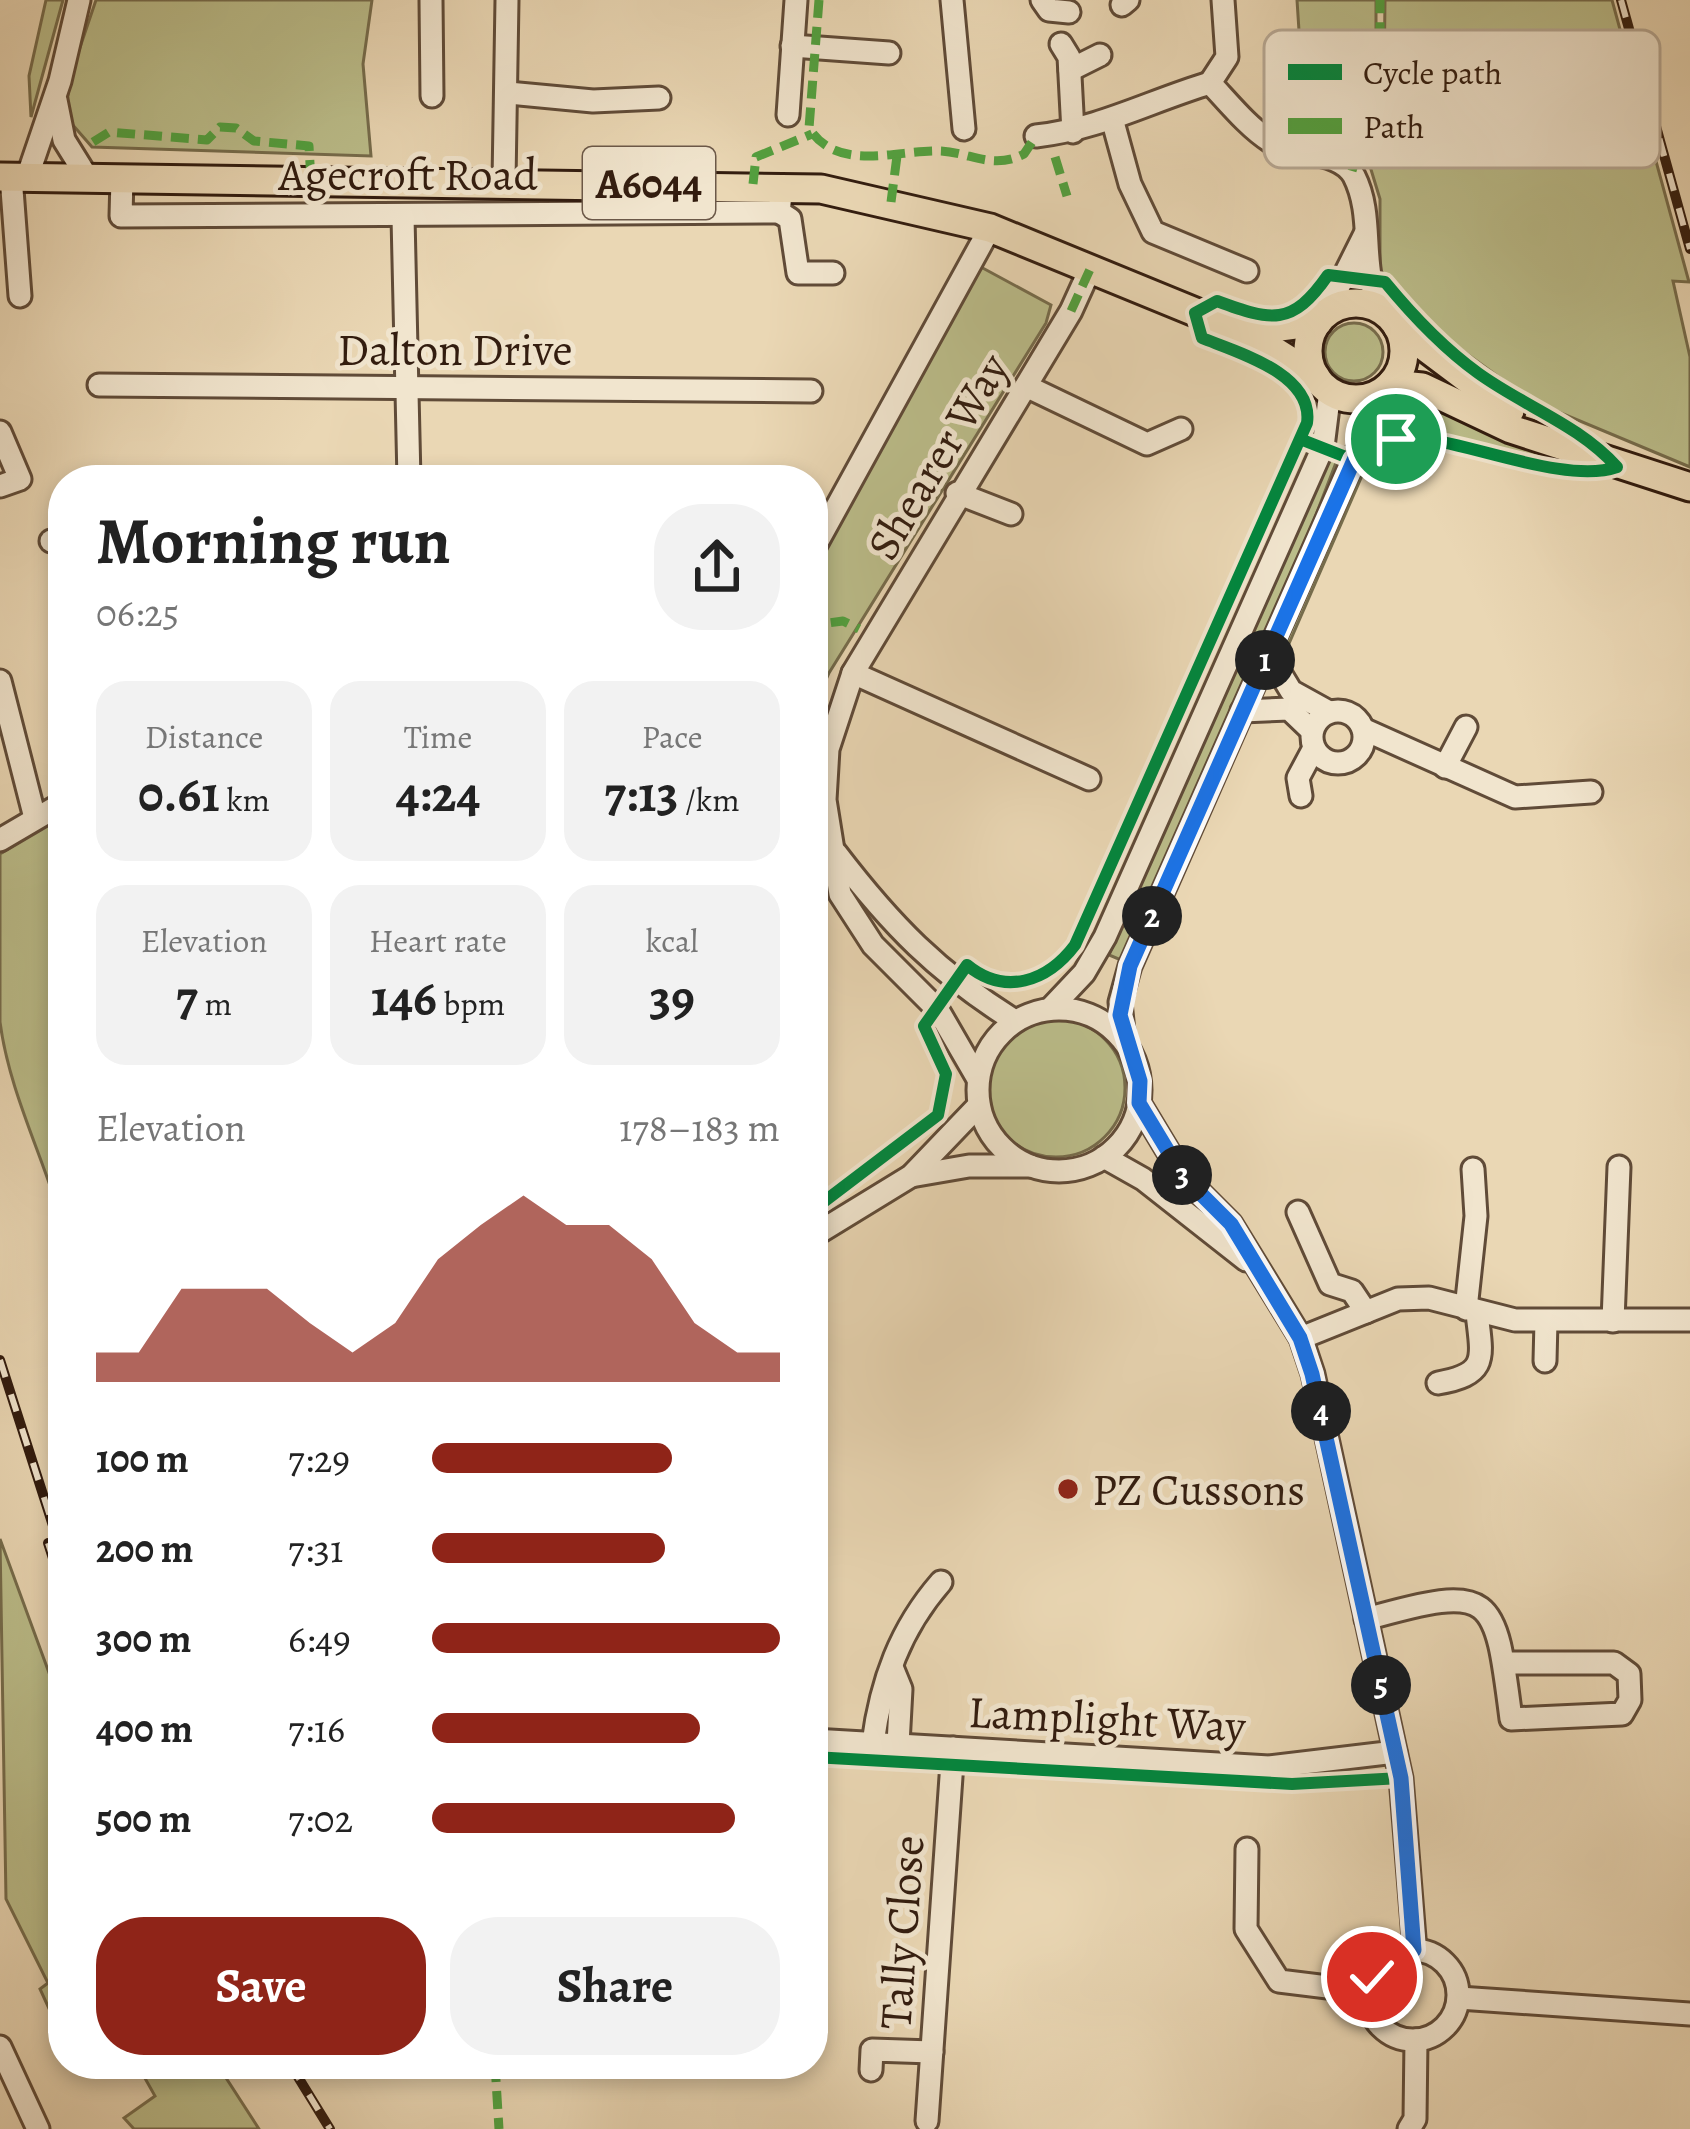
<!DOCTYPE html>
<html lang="en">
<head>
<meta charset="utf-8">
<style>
  :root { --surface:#fff; --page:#f2f2f2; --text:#222; --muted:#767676; --accent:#8f2418 }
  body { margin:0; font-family:Alegreya,serif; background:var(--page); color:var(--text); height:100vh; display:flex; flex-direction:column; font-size:45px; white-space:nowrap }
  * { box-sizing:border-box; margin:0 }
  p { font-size:39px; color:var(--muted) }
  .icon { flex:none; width:66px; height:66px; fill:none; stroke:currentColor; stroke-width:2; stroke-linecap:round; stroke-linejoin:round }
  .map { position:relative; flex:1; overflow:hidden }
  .sheet { position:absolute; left:48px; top:465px; width:780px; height:1614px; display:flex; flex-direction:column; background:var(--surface); border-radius:48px; box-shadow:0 6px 18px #0003 }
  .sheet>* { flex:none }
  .pin { position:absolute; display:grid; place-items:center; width:102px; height:102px; color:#fff; margin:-51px; border:6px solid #fff; border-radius:50%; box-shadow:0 3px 12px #0007 }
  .km { position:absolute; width:60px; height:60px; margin:-30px; border-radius:50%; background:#222; color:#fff; font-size:33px; line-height:60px; text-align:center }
  .round { display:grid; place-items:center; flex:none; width:126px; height:126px; border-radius:48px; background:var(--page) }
  .summary { display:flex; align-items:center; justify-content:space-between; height:204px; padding:0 48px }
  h1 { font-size:66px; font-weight:600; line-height:90px }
  .stats { display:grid; grid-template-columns:repeat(3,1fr); gap:18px; height:204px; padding:12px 48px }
  .stats div { display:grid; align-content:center; border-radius:30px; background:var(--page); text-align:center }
  .stats b { font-size:51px; font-weight:600 }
  .stats small { font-size:33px; font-weight:400 }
  .stats p { font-size:33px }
  .chart { height:336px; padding:24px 48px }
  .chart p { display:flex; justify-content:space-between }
  .chart svg { width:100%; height:216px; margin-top:12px; fill:var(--accent); opacity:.7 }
  .cta { display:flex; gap:24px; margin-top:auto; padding:24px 48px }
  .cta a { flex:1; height:138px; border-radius:48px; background:var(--accent); color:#fff; font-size:48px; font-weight:600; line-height:138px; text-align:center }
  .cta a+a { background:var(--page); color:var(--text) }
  ul { padding:0 48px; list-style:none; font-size:39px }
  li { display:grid; grid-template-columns:192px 144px 1fr; align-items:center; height:90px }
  li i { height:30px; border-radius:15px; background:var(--accent) }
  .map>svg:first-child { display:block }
  .green { fill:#bbbd8a; stroke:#766c4c; stroke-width:3 }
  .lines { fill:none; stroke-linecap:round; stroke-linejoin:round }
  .minor-casing { stroke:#604b38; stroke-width:27 }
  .major-casing { stroke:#321c0f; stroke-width:33 }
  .minor { stroke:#f1e5ce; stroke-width:21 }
  .major { stroke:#ead7b4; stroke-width:27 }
  .rail-casing { stroke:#321c0f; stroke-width:10 }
  .rail { stroke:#f1e5ce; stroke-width:6; stroke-dasharray:18; stroke-linecap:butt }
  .quiet { stroke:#52a13f; stroke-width:9; stroke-dasharray:18 9; stroke-linecap:butt }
  .cycleway-casing { stroke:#f1e5ce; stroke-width:20 }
  .cycleway { stroke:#00873e; stroke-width:12 }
  .route-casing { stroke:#fff; stroke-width:24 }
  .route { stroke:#1a73e8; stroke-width:15 }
  .poi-dot { fill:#8f2418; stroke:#f1e5ce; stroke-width:4.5 }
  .labels { text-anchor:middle; stroke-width:10; stroke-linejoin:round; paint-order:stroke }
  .shield { fill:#f1e5ce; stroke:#6b5848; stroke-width:3 }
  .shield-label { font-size:42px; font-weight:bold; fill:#321c0f }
  .street-label { font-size:45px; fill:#321c0f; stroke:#f1e5ce }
  .poi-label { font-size:45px; fill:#321c0f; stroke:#f1e5ce; text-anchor:start }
  .key { fill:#f1e5ce; stroke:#b8a995; stroke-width:3 }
  .key-label { font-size:33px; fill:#321c0f }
</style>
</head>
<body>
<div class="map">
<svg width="1690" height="2129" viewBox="0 0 1690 2129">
  <rect width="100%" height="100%" fill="#ead7b4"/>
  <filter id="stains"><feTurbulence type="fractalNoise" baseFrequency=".00167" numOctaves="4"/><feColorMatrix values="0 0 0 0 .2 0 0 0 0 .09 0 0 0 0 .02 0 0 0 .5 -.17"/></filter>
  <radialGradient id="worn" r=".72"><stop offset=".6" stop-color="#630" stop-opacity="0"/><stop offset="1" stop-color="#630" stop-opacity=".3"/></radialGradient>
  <g class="green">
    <polygon points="46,0 63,0 31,117 29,76"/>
    <polygon points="96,0 372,0 363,64 371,156 92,147 65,116 71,74"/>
    <polygon points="1297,0 1376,0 1376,79 1360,129 1300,46"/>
    <polygon points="1385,0 1612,0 1689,282 1673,281 1690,357 1690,467 1532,401 1438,333 1380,270 1380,199 1365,150 1384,81"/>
    <polygon points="979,266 1051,305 1046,323 829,673 813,709 813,562"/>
    <circle cx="1354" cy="352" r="29"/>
    <polygon points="1413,398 1404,432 1384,438 1368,461 1360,458 1386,408"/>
    <polygon points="1424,399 1558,461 1556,467 1456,438 1415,433"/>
    <polygon points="1328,456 1337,460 1314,520 1121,960 1109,955"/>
    <polygon points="1357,468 1364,471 1281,662 1281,650"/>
    <path d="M 63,815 L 63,1226 C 44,1158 9,1092 0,1022 C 0,968 0,909 0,854 Z"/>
    <circle cx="1056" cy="1088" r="69"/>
    <polygon points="0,1539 63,1711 63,2039 40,1989 48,1983 6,1899"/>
    <polygon points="137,2064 217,2064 259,2129 134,2129 124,2118 155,2096"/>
  </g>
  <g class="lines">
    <defs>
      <g id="minor">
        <polyline points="431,0 432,96"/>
        <polyline points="952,0 964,129"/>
        <polyline points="1042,0 1049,10 1069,12"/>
        <path d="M 1223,0 L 1227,57 L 1210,83 C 1228,102 1248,127 1270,141 C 1294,157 1339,149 1354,176 C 1376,219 1357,270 1383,311"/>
        <polyline points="1122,5 1128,0"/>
        <polyline points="1061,44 1069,57 1073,132"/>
        <polyline points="792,46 889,53"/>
        <polyline points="1070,70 1100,55"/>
        <polyline points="508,93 593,101 659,98"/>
        <polyline points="56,100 64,140 87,177"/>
        <polyline points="788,115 796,0"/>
        <polyline points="1113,122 1130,184 1153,232 1247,271"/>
        <path d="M 1036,136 C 1099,129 1150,101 1210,83"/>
        <polyline points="28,175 60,81 79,0"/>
        <polyline points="11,176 20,296"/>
        <polyline points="122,178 121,216 779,212 782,186"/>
        <polyline points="504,181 507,0"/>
        <polyline points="779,212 790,219 798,273 833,273"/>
        <polyline points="403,217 409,480"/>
        <polyline points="1325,314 1365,234"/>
        <polyline points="99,385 811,391"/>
        <polyline points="1026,386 1147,444 1181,429"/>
        <polyline points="0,432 20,479 0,486"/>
        <polyline points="957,493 1011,514"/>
        <polyline points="51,541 63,541"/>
        <polyline points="813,550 990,228"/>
        <polyline points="1268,653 1291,691 1329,712"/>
        <polyline points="853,673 1089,779"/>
        <polyline points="0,681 35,818"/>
        <circle cx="1338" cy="737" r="26"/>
        <polyline points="1242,711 1289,709 1312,731"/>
        <polyline points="1363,729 1515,797 1591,792"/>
        <polyline points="1445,767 1466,727"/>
        <polyline points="1301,796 1298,778 1314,748"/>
        <polyline points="0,840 63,803"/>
        <path d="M 836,853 C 891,925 938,973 1015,1021"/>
        <polyline points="1050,1009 1084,973 1105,937 1323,447 1330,391"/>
        <circle cx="1059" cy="1090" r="81"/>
        <polyline points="1124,1041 1120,1002 1130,966 1384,390"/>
        <polyline points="978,1079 938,1010 873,945 840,894 825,800 828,749 853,673 1071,311 1091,267"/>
        <polyline points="1139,1103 1183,1176 1231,1224 1301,1338 1313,1374 1401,1778 1415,1950"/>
        <polyline points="1104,1157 1143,1179 1246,1260"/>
        <polyline points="911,1176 969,1166 1030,1166"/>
        <polyline points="1298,1212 1330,1284 1352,1291 1366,1312"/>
        <polyline points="813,1236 911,1176 979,1105"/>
        <polyline points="1466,1309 1476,1216 1473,1169"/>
        <polyline points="1613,1321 1619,1167"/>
        <polyline points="1301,1338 1398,1299 1429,1298 1515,1320 1690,1320"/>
        <polyline points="1545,1361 1546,1321"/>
        <path d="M 1438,1383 C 1489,1374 1482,1358 1477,1313"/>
        <path d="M 1366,1619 C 1494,1583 1495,1592 1511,1719 L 1622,1714 L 1630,1700 L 1629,1674 L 1614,1663 L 1504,1663"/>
        <polyline points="892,1667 901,1689 898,1744"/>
        <polyline points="813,1740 1269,1767 1395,1752"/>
        <path d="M 873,1743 C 881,1682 900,1629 941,1582"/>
        <polyline points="1247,1849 1246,1929 1279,1981 1368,1992"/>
        <circle cx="1413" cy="1995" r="45"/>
        <polyline points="1459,1998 1690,2014"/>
        <polyline points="0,2047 38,2129"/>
        <polyline points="871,2070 872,2050 932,2052"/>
        <polyline points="927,2121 953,1748"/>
        <polyline points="1409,2129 1415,2119 1416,2040"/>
      </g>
      <g id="major">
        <polyline points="0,177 821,189 990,228 1244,332 1316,377"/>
        <circle cx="1356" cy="351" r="48"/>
        <polyline points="1397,326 1510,411"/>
        <polyline points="1244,332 1318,322"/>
        <polyline points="1391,384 1422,387 1511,429 1690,487"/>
      </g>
    </defs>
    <use href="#minor" class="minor-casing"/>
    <use href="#major" class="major-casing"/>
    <use href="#minor" class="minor"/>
    <use href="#major" class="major"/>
    <defs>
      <g id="rail">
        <polyline points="1621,0 1690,249"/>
        <polyline points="0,1360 63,1557"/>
        <polyline points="48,1543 63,1589"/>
        <polyline points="290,2064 330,2129"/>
      </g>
    </defs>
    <use href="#rail" class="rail-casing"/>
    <use href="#rail" class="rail"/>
    <g class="quiet">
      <path d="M 819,0 L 809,128 C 838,174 899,149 941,151 C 972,153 993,170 1024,154 L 1036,136"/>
      <polyline points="93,142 109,132 207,140 220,127 236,128 254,141 309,146 311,181"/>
      <polyline points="1055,157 1067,196"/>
      <polyline points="1352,171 1380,80 1380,0"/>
      <polyline points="753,184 756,157 812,134"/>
      <polyline points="891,202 897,156"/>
      <polyline points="1071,311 1091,267"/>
      <polyline points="813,642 828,623 843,621 859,629"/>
      <polyline points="495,2064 499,2129"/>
    </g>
    <defs>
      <g id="cycleway">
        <path d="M 813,1210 L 938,1115 L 946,1074 L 924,1026 L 967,965 C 1005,996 1047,982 1075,945 L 1307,423 C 1314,374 1237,352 1202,338 L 1195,313 L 1217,301 C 1271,321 1292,327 1328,275 L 1385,282 C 1413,316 1442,347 1478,373 C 1525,407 1578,424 1617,467 C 1555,489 1419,418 1387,443 C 1380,449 1378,460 1374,468 L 1300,439"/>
        <polyline points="813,1757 1292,1784 1401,1778"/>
      </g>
    </defs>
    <use href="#cycleway" class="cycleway-casing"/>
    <use href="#cycleway" class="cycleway"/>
  </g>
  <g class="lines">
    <defs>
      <polyline id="route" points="1372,1977 1393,1954 1414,1950 1401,1778 1312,1374 1300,1338 1231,1224 1183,1176 1139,1103 1140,1081 1120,1015 1130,966 1354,460 1374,468 1383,447 1396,439"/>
    </defs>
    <use href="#route" class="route-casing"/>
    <use href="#route" class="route"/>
  </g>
  <circle class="poi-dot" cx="1068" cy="1489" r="12"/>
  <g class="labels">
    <rect class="shield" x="583" y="147" width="132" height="72" rx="9"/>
    <g class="shield-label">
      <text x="649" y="198">A6044</text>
    </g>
    <g class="street-label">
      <text x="408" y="190">Agecroft Road</text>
      <text x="455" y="365">Dalton Drive</text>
      <text transform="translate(937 456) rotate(-59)" y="16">Shearer Way</text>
      <text transform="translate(1107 1718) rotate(3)" y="16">Lamplight Way</text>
      <text transform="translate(901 1932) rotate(-86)" y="16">Tally Close</text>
    </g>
    <g class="poi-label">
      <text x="1092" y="1505">PZ Cussons</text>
    </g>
  </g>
  <rect x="1264" y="30" width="396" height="138" rx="18" class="key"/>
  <rect x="1288" y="64" width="54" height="16" fill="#00873e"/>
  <rect x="1288" y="118" width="54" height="16" fill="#52a13f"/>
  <g class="key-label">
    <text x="1363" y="84">Cycle path</text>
    <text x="1363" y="138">Path</text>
  </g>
  <rect width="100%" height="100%" filter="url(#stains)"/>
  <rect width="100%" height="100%" fill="url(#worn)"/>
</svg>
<div class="pin" style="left:1396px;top:439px;background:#1e9e55"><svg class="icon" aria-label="arrive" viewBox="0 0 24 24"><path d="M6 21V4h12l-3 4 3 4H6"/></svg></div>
<div class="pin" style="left:1372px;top:1977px;background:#d93025"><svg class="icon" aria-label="check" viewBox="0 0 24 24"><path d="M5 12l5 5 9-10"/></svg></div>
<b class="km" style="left:1265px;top:660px">1</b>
<b class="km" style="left:1152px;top:916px">2</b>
<b class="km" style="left:1182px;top:1175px">3</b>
<b class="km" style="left:1321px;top:1411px">4</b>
<b class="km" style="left:1381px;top:1685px">5</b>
<section class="sheet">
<div class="summary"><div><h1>Morning run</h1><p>06:25</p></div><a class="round"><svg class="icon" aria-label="share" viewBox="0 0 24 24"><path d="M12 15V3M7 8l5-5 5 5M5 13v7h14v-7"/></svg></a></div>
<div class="stats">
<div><p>Distance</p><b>0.61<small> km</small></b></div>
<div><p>Time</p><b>4:24</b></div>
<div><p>Pace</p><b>7:13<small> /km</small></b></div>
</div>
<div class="stats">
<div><p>Elevation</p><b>7<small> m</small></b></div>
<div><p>Heart rate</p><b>146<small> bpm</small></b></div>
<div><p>kcal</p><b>39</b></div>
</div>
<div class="chart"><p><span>Elevation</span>178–183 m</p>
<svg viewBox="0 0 160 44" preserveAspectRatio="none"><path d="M0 44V38L10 38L20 25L30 25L40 25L50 32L60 38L70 32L80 19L90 12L100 6L110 12L120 12L130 19L140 32L150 38L160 38V44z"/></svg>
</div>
<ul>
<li><b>100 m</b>7:29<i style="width:69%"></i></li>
<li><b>200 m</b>7:31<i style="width:67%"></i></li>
<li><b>300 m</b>6:49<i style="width:100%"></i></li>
<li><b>400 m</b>7:16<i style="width:77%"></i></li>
<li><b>500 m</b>7:02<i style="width:87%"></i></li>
</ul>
<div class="cta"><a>Save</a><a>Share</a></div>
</section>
</div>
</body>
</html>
